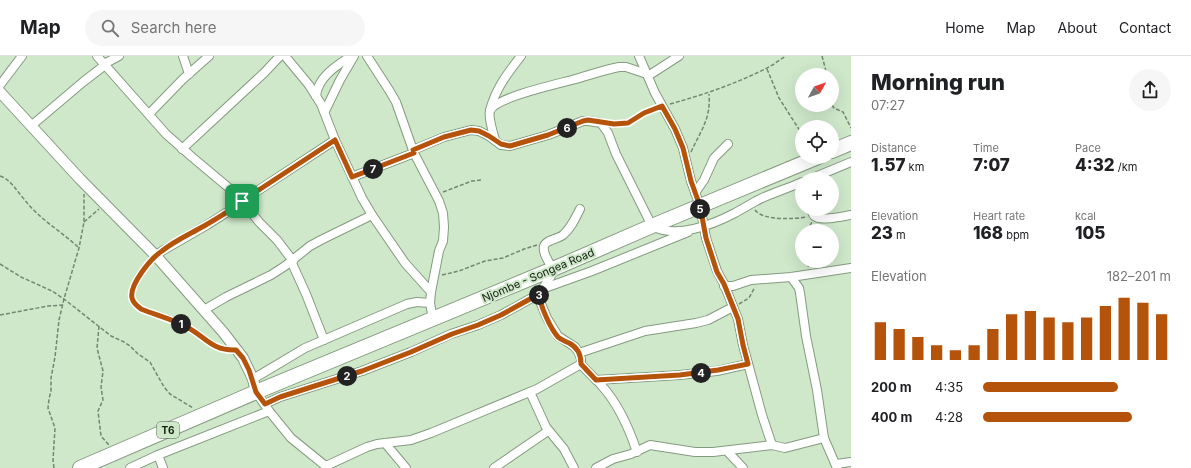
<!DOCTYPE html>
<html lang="en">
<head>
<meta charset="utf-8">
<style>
  :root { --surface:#fff; --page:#f6f6f6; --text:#202124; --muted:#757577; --line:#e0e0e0; --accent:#b45309 }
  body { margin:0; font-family:Inter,sans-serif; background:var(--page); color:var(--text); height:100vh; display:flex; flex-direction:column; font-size:15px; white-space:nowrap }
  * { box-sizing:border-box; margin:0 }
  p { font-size:13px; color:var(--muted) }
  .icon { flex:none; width:22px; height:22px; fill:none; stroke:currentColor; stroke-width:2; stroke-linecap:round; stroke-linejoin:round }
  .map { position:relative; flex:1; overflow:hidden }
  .details { display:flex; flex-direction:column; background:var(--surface); width:340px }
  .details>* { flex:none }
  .needle { width:26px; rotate:50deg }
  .fabs { position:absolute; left:795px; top:12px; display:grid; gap:8px }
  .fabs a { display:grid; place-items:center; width:44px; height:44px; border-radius:50%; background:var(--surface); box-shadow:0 4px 16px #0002; font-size:20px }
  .pin { position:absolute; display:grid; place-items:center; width:34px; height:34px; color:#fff; margin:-17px; border-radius:8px; box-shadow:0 2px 6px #0006 }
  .km { position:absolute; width:20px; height:20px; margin:-10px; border-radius:50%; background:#222; color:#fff; font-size:11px; line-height:20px; text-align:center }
  .round { display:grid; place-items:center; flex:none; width:42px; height:42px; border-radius:21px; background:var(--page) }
  .headline { display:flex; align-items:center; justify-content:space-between; height:68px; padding:0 20px }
  h1 { font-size:22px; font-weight:800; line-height:30px }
  .stats { display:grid; grid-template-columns:repeat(3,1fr); gap:6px; height:68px; padding:4px 20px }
  .stats div { display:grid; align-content:center }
  .stats b { font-size:17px; font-weight:800 }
  .stats small { font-size:11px; font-weight:400 }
  .stats p { font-size:11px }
  .chart { height:112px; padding:8px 20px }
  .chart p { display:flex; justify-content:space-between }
  .chart svg { width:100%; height:72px; margin-top:4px; stroke:var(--accent); stroke-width:6 }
  ul { padding:0 20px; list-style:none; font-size:13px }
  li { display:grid; grid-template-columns:64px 48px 1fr; align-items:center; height:30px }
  li i { height:10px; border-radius:5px; background:var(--accent) }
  header { display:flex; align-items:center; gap:24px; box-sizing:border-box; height:56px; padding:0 20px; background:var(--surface); border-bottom:1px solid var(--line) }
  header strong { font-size:19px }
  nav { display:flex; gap:22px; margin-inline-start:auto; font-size:14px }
  .search { width:280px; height:36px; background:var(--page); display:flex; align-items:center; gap:10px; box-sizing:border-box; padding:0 14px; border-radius:22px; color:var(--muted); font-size:15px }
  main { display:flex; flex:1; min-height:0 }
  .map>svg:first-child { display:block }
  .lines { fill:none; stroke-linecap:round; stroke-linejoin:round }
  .service-casing { stroke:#859b80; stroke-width:5.5 }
  .minor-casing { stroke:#859b80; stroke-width:10 }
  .tertiary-casing { stroke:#859b80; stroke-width:12 }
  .trunk-casing { stroke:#859b80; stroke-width:16 }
  .path { stroke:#748570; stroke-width:1.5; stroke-dasharray:4 2; stroke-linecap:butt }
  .service { stroke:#fff; stroke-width:4 }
  .minor { stroke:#fff; stroke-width:8 }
  .tertiary { stroke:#fff; stroke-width:10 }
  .trunk { stroke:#fff; stroke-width:14 }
  .route-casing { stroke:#fff; stroke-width:8 }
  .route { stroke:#b45309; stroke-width:5 }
  .labels { text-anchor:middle; stroke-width:4; stroke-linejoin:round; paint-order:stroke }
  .shield { fill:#cfe8ca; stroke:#4b5848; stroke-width:1 }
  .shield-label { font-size:10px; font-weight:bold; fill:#121b10 }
  .street-label { font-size:11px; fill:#121b10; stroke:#cfe8ca }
</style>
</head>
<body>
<header>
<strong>Map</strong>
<div class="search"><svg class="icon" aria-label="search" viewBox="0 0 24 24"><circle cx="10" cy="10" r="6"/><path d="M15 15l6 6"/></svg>Search here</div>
<nav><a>Home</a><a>Map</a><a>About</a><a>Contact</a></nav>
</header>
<main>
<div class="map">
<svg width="851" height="412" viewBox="0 0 851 412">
  <rect width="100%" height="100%" fill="#cfe8ca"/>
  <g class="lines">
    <defs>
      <path id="service" d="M 155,201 C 147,209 127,233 132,244 C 134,248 138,251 141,253 C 155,259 171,263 185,270 C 205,280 211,296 236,294"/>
      <g id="minor">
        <polyline points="97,0 166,78 192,101 229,132 243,146 259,166 277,184 293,205"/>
        <polyline points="183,0 189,18"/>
        <polyline points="285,0 309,29 321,48 335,84 362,142 372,159 405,207 431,236"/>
        <polyline points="367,0 389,34 396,46 414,97 439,145 443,157 444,171 443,185 439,195 431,236 430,247 433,263"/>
        <polyline points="639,0 655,37 675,73 683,92 691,125 700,150 706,182 717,215 724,228 738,263 743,289 762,359 772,389"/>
        <polyline points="104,8 119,0"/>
        <polyline points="648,20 679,0"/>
        <polyline points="0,29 22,0"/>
        <path d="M 316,40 C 318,21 336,10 351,0"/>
        <path d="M 490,54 C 496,32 507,18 521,0"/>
        <polyline points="325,55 340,24 354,0"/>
        <polyline points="149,58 183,23 209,0"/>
        <polyline points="31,70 83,26 105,9"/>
        <path d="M 495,84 C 493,77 488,61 490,55 C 494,42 557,28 572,24 C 587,20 603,14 619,11 L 626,11 L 647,18"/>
        <polyline points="182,93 264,17 280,0"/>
        <path d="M 413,94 L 444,81 L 471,74 L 479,75 L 489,80 L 501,89 L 510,90 L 548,79 L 583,65 L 588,65 L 601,67 L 608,77 L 616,98 L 652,170 C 676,183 712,169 735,157 C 742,153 749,149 756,145 C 771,137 787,133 802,126"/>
        <polyline points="352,121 414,97"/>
        <polyline points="810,123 851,106"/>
        <polyline points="695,137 704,124 714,102 728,88"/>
        <polyline points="242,145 335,84"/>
        <path d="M 580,153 C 575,163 571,172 563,179 C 558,183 546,184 544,190 C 542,197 550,208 553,213 L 551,220 L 539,238 L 539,243 L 547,262 L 558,280 L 575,291 L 579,297 L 581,303 L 581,308 C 587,316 595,322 602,330 C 619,349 629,372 637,396"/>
        <path d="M 812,153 C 812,156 813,160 816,161 C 822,165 844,160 851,159"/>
        <polyline points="156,200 162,195 207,169 243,146"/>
        <polyline points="291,205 306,238 324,284"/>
        <polyline points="791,221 799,232 800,237 806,280 817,334 824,382 837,412"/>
        <polyline points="724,230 733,230 751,224 791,221 851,212"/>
        <polyline points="542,233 592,215 688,176"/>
        <polyline points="204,254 226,241 271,219 285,210 310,190 321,184 372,159"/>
        <polyline points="579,297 645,275 696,267 708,264 733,251"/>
        <polyline points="253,323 305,292 407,248 417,246 430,247"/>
        <polyline points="596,324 680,319 717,315 748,308"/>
        <polyline points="256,336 269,355 291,382 328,412"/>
        <polyline points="530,336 546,371 564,393 574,412"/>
        <polyline points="265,348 280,341 362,315 411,296 451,278 478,269 501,259 539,238"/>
        <polyline points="385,387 406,412"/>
        <polyline points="727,395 743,412"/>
        <polyline points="158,399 163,412"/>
        <polyline points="836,408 851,406"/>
        <polyline points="326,410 367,391 377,388 411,384 431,377 537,333 581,308"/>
        <polyline points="130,412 158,399 269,355"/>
        <polyline points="494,412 548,375"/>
        <polyline points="596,412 613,403 631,398 650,389 695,396 713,396 772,389 785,392 824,382"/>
      </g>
      <polyline id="tertiary" points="0,36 80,123 156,200 223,276 243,302 253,323 256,336"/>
      <g id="trunk">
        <polyline points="832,95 851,87"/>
        <polyline points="80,412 256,336 553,213 652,170 818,101"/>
      </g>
    </defs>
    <use href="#service" class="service-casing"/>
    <use href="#minor" class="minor-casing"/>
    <use href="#tertiary" class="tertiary-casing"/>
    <use href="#trunk" class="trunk-casing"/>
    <g class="path">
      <polyline points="822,0 827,19"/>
      <polyline points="767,13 779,42 802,78"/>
      <path d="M 670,48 C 703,39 735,28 765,13 C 772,10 779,4 786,0"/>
      <polyline points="832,49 834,52 843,56 851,72"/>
      <polyline points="611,68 619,68 631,66 644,57 655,53"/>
      <path d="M 691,96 C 701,74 711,63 709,38"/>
      <path d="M 0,120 C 11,124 16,134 24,143 C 39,163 61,175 79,192"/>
      <polyline points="443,136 472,125 482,124"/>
      <path d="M 755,154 C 763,165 795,163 807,161"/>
      <polyline points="84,166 99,153"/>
      <polyline points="807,175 812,166"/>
      <polyline points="0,208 21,221 52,235 64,243 111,280 124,286 130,290 138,298 150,306 164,331 170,338 193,352"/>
      <polyline points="808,211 810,205"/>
      <polyline points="442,219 459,215 485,205 503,202 524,193 537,189"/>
      <polyline points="739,248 749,242 755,231"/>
      <polyline points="0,259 48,250 63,249"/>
      <polyline points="99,270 97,292 103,315 101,331 103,344 98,355 101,380 109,389"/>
      <polyline points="54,412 53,404 55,372 48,352 49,343 51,335 51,322 55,301 59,264 64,243 79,192 84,166 84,138"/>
    </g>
    <use href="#service" class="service"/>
    <use href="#minor" class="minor"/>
    <use href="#tertiary" class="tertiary"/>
    <use href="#trunk" class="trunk"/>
  </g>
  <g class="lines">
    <defs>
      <path id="route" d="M 662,50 L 675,73 L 683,92 L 691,125 L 700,150 L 706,182 L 717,216 L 724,228 L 738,263 L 743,289 L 748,308 L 718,314 L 680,319 L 596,324 L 581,308 C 581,299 577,291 569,287 C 565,285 561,284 558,281 C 550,272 540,249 539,238 L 501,259 L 478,269 L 452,278 L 411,296 L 362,315 L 280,341 L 265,348 L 256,336 L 249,314 L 243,302 L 236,294 C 211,295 205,280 185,270 C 171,263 156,259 141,253 C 137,250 133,247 132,242 C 129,229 151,202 162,195 C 174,185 190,178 204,170 C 217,163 230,154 243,146 L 242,145 L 335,84 L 352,121 L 414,97 L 413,94 L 444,81 L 471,74 L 479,75 L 489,80 L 501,88 L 510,90 L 548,79 L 583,65 L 588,64 L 614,68 L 628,67 L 644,57 Z"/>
    </defs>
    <use href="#route" class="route-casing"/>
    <use href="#route" class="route"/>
  </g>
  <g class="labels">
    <rect class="shield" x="157" y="366" width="22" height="16" rx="3"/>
    <g class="shield-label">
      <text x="168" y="378">T6</text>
    </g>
    <g class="street-label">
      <text transform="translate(538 219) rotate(-23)" y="4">Njombe - Songea Road</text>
    </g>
  </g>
</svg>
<div class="fabs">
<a><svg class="needle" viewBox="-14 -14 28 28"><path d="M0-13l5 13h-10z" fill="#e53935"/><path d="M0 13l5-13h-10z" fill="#757577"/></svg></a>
<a><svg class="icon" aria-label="locate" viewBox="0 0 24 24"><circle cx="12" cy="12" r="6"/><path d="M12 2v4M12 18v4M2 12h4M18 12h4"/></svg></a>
<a>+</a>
<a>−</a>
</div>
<div class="pin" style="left:242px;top:145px;background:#1e9e55"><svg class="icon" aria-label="arrive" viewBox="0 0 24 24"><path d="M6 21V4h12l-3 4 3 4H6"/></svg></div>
<b class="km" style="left:181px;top:268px">1</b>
<b class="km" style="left:347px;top:320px">2</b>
<b class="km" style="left:539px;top:239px">3</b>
<b class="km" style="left:701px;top:317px">4</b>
<b class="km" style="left:700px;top:153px">5</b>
<b class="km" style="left:567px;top:72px">6</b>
<b class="km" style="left:373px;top:113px">7</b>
</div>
<section class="details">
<div class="headline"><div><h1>Morning run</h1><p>07:27</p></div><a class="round"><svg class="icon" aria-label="share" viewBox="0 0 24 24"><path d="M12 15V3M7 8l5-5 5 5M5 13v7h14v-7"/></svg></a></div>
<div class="stats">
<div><p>Distance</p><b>1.57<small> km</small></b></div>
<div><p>Time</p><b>7:07</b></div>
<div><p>Pace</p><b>4:32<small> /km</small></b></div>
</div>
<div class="stats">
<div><p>Elevation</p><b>23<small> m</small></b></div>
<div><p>Heart rate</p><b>168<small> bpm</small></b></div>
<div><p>kcal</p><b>105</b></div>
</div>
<div class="chart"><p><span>Elevation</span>182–201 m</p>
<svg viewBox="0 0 160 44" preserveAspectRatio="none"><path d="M5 44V21M15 44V25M25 44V30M35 44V35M45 44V38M55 44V35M65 44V25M75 44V16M85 44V14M95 44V18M105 44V21M115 44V18M125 44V11M135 44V6M145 44V9M155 44V16"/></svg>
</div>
<ul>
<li><b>200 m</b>4:35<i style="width:72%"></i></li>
<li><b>400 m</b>4:28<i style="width:79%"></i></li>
</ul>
</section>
</main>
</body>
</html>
